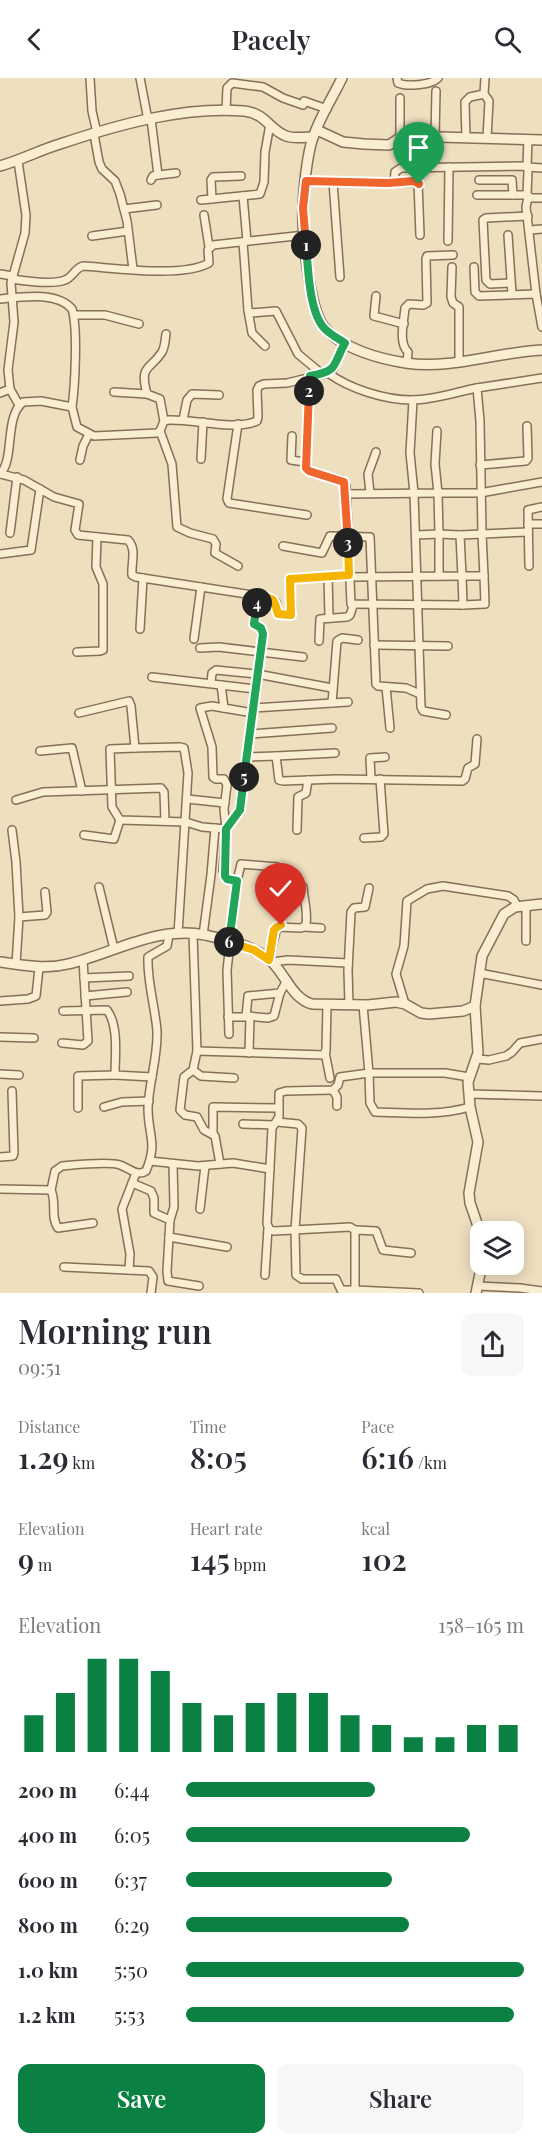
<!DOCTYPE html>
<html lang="en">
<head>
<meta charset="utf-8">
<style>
  :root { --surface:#fff; --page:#f7f7f7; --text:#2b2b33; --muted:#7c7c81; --accent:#0b8043 }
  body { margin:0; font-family:"Playfair Display",serif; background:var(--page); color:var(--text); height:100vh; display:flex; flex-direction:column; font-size:22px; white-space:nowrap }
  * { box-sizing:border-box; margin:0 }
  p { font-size:20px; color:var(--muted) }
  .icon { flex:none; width:33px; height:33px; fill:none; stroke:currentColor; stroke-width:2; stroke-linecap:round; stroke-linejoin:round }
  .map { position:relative; height:1215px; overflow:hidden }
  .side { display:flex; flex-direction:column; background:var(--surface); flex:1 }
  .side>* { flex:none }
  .fabs { position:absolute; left:470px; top:1143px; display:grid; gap:12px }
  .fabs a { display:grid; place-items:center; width:54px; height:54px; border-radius:12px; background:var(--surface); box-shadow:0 3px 15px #0003; font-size:30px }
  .pin { position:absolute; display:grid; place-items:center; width:51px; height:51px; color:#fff; margin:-62px -26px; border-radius:50% 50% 50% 0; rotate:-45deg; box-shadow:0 0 6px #0007 }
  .pin .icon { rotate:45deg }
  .km { position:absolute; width:30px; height:30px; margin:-15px; border-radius:50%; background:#222; color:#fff; font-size:16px; line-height:30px; text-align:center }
  .round { display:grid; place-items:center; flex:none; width:63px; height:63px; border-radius:12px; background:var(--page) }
  .summary { display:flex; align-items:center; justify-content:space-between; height:102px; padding:0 18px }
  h1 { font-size:33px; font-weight:600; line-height:45px }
  .metrics { display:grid; grid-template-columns:repeat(3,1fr); gap:9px; height:102px; padding:6px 18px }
  .metrics div { display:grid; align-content:center }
  .metrics b { font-size:30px; font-weight:600 }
  .metrics small { font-size:16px; font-weight:400 }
  .metrics p { font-size:16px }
  .chart { height:168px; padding:12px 18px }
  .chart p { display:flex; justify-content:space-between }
  .chart svg { width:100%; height:108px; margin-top:6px; stroke:var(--accent); stroke-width:6 }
  .primary-button { display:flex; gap:12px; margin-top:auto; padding:12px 18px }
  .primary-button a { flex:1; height:69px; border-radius:12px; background:var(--accent); color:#fff; font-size:24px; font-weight:600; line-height:69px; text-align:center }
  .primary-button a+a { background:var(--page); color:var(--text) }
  ul { padding:0 18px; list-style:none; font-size:20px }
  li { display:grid; grid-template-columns:96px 72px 1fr; align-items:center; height:45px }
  li i { height:15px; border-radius:8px; background:var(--accent) }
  header { display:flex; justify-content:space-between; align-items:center; height:78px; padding:0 18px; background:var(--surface); font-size:27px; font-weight:600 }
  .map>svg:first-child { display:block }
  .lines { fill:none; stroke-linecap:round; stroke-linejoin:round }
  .minor-casing { stroke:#867058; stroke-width:10 }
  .tertiary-casing { stroke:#867058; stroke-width:12 }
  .minor { stroke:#f9edd2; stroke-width:7 }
  .tertiary { stroke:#f9edd2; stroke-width:9 }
  .split-1-casing { stroke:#fff; stroke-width:12 }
  .split-2-casing { stroke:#fff; stroke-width:12 }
  .split-3-casing { stroke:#fff; stroke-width:12 }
  .split-4-casing { stroke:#fff; stroke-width:12 }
  .split-5-casing { stroke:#fff; stroke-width:12 }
  .split-6-casing { stroke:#fff; stroke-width:12 }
  .split-7-casing { stroke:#fff; stroke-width:12 }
  .split-1 { stroke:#f0652b; stroke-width:8 }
  .split-2 { stroke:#22a559; stroke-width:8 }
  .split-3 { stroke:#f0652b; stroke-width:8 }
  .split-4 { stroke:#f5b400; stroke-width:8 }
  .split-5 { stroke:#22a559; stroke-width:8 }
  .split-6 { stroke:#22a559; stroke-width:8 }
  .split-7 { stroke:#f5b400; stroke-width:8 }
</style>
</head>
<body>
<header><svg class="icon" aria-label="back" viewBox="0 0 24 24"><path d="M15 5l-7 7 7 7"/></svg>Pacely<svg class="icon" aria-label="search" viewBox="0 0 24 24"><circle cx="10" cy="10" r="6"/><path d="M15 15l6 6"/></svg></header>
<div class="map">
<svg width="542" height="1215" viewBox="0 0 542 1215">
  <rect width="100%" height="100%" fill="#eedfbf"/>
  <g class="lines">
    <defs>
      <g id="minor">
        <polyline points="90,0 92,33 97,55"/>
        <polyline points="140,0 148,42"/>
        <path d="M 397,0 L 398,5 C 407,9 432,7 438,0"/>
        <polyline points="484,16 489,23 487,60"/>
        <polyline points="400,20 400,58"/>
        <polyline points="226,33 227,10 232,5 263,9 283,20 303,27 304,23 327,31"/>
        <polyline points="151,41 158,97 153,98 151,102"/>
        <polyline points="94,56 99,84 102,91 115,103 120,116 127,143 133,191"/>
        <polyline points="435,58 436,13"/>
        <polyline points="466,60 465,24 470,19 484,16 485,0"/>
        <polyline points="528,61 527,89 542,90"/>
        <polyline points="18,83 26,137 25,155 11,205 14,244 8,292 10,311 19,327"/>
        <polyline points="158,97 176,95"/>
        <polyline points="479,102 512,102 513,117"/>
        <polyline points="306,103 388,105 418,104 420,157"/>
        <polyline points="333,104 340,199"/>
        <polyline points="394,105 395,94 401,90 523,88 527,89 528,93 527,117 531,120 542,120"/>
        <polyline points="477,117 527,117"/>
        <polyline points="243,118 247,163"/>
        <polyline points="528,119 526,129 536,216"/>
        <polyline points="212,121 211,102 213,99 241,98"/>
        <polyline points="201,122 260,116 264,104 265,74 270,46"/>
        <polyline points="124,131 157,127"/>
        <polyline points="204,137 209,169"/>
        <polyline points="530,152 542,151"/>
        <polyline points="508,157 512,216"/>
        <polyline points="92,158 128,153"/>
        <polyline points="448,163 449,89"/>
        <polyline points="243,164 248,232 251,235 276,233 298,276 322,296"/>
        <polyline points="452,189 451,219 453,225 459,229 459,284"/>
        <polyline points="474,189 475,214 479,218 536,216 542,249"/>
        <polyline points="0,196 13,198"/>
        <path d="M 12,201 C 25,203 53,207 65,202 C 73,199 75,190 83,188 C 115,190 182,200 209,185 L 208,172 L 213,167 L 305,157"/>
        <polyline points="510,205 490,206 486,202 483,142 486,140 528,138"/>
        <polyline points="376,218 374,238 404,246"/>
        <path d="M 0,221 C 21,219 57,213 72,231 C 78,250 75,308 72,329"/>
        <polyline points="248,232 252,255 265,268"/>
        <polyline points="74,237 105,237 139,246"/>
        <path d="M 407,285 L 408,274 C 398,265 404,243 405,230 L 409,226 L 423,227 L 427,225 L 426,181 L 427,178 L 453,177"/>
        <path d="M 328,295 C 350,311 385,322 412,322 C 434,322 456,314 477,310"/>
        <polyline points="310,298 306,390 309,393 342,402 346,408 351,526 463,527 462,498 484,498 482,456 528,454"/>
        <polyline points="114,314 147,316"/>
        <polyline points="0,315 10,311"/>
        <polyline points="413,322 410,375 414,415 421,629 423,633 446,637"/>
        <polyline points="183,342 187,322 192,316 219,317"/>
        <path d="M 164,343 L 160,321 L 147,316 C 139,286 150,293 162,274 C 165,269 165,262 166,256"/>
        <polyline points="238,346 227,421 229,425 307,437"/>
        <polyline points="160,353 172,386 177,449 190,455 213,461 216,466 215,475 238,488"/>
        <polyline points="292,358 291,382 305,384"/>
        <polyline points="201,381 203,344"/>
        <polyline points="80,382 83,368 89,356"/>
        <polyline points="480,387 526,383 528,380 527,348"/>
        <path d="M 0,396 C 15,382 4,339 23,324 L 41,323 L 72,329 L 77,349 L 94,358 L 157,355 L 160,353 L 164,343 L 169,342 C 194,341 234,353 257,343 L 258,339 L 257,312 L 259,308 L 264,306 L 287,305 L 328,295 L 333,291 L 345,265"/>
        <path d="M 1,396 L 24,402 L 54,419 L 79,426 L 75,452 L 78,457 L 128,462 C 137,471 131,485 132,497 L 136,499 L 272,520 L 276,524 L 278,536 L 288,537 L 292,534 L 290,501 L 349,497"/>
        <polyline points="370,415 368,396 376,374"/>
        <polyline points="346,416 438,415 435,386 437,353"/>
        <polyline points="528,446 542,446"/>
        <polyline points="10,455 17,399"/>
        <polyline points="416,457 439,456 439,498"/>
        <polyline points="460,457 439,456 438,415 480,415 542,404"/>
        <polyline points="283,468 322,475 330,458 370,459 376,606 378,608 406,610 420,616"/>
        <polyline points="0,476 31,472 40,411"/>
        <polyline points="529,488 528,432 542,429"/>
        <polyline points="328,498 329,539"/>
        <polyline points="349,499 462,498 460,457 482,456 480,343 477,310 542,300"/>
        <polyline points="463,527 485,526 484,498"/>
        <polyline points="140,551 143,500"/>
        <polyline points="194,561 201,509"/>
        <polyline points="319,563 320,541 347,539 350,537 353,528"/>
        <polyline points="374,567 448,568"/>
        <polyline points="200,570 219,569 303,579"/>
        <polyline points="77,574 100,573 103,572 103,506 96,489 97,459"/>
        <polyline points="152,599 255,611"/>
        <polyline points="211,605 212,595 216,592 257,596 332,610"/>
        <polyline points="221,607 224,630"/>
        <polyline points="386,609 390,650"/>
        <polyline points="332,625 337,563 342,560 358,562"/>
        <polyline points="253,630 348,624"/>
        <polyline points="79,635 129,623 131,628 135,670 180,669 184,670 188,695 178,856"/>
        <polyline points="250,656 332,650"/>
        <polyline points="135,670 110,671 112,729 120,742 186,744 202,749 226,751 224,731 227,707 224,701 216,701 213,699 212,669 200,630 212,628 253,635"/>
        <polyline points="40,673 72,670 82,713"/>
        <polyline points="276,678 335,675"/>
        <polyline points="247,679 276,678 279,702 283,703 336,701 462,703 465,701 468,690 475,686 477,661"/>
        <polyline points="371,701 370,680 385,679"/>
        <polyline points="187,721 225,725"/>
        <polyline points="16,722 43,714 161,710 164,714 165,743"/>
        <polyline points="12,752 16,784 19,839"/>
        <polyline points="297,752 298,719 306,715 308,702"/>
        <polyline points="84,757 114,761 120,742"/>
        <polyline points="364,760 381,759 384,756 380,701"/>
        <polyline points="237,803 241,786 277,789"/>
        <polyline points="99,809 114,871"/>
        <polyline points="526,827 526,863"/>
        <polyline points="304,849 321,850"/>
        <polyline points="193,856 197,973 193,992 184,999 180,1032 185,1037 197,1039 204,1052 215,1058 220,1086"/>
        <polyline points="203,857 211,797 215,750"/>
        <path d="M 269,882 L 277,849 L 301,850 L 306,847 C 308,832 304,823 303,809"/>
        <polyline points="272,884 288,882 348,885"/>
        <polyline points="16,886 19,839 45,837 47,834 45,814"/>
        <polyline points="479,895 542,907"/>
        <polyline points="84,900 129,898"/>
        <polyline points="85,918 127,914"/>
        <polyline points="0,923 28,921 36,918 39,890"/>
        <polyline points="405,926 396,896 404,868 407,823 427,811 443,808 508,818 514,822 517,828"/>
        <polyline points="349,927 348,892 351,834 354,830 365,829 369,810"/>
        <polyline points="363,927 369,995 340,999 338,1007 333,1012 286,1013 279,1015 279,1039 272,1050 267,1146 270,1152 274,1153 350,1149 355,1152 355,1212 419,1215"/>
        <path d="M 63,933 L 107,932 C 119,948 115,978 115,997 L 152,999"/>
        <polyline points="247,938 268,940 274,938 280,915"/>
        <polyline points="228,939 246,939 248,918 280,915 287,902"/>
        <polyline points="229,956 227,892 237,803 227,801 223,792 226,751 240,732 263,556 261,550 254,546 258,518"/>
        <polyline points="0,959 34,960"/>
        <polyline points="62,965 83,967 88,963 83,882"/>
        <polyline points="197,973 324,977 326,973 327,927"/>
        <polyline points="325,974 330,1000"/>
        <polyline points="249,975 250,938"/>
        <polyline points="477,981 489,982 506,978 512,974 520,965 542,961"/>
        <polyline points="193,992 201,998 234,1000"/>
        <polyline points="0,996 19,997"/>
        <path d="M 469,999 L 445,995 L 369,995 L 370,1025 L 375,1034 C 408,1035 438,1038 470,1029"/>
        <polyline points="333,1012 337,1019 337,1028"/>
        <polyline points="469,1016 542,1018"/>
        <polyline points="104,1029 122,1024 149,1023"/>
        <polyline points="78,1030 78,998 115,997"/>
        <polyline points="277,1044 298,1046 302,1050 295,1152 296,1197 302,1201 336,1201 341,1212 355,1212 355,1215"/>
        <polyline points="243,1046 273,1047"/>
        <polyline points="213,1056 213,1029 278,1030"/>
        <polyline points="0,1079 13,1078 14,1075 12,1013"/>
        <polyline points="150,1083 198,1088 233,1085 270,1091"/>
        <polyline points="132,1105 151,1113 154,1120 154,1135 170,1142 167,1193 168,1203 199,1208"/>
        <path d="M 0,1111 L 51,1112 L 55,1093 L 62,1088 C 75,1087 109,1083 120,1087 C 129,1090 137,1099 146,1093 C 158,1064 148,1058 148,1030 C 149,1004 158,979 157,953 C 155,928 147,904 148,879 L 167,868 L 169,857"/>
        <path d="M 51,1112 C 57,1125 50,1139 58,1150 L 93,1145"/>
        <polyline points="200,1131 205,1088"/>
        <polyline points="170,1142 174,1129 173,1086"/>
        <polyline points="355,1152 376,1153 383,1172 411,1175"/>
        <polyline points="169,1159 227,1169"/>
        <polyline points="64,1189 149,1193 153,1199 151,1215"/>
        <polyline points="129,1192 130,1176 122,1131 136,1095"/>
        <polyline points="265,1197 268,1150"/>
        <polyline points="478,1208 520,1210 542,1213"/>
      </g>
      <g id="tertiary">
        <path d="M 342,0 C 332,21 317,43 311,66 C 306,86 304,109 303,129 C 302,154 309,231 324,249 C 342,271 380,281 406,285 C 451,292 497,274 542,272"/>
        <polyline points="317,52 343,64 364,66 389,67 403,58 542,62"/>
        <path d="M 0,88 C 21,82 40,72 60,66 C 117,47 183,28 244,33 C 265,35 270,52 286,58 C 294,61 305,59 313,59"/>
        <path d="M 0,884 C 24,887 44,892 68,886 C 112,876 157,847 205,857 C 227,862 255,868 272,884 C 286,898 293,921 312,926 L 368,927 L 396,924 L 405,926 L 421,935 L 429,936 L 463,933 L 475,928 L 482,878 L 504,836 L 515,829 L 542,826"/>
        <polyline points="475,928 478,975 468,1004 470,1029 478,1064 469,1115 470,1125 480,1154"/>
        <polyline points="476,1215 482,1186"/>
      </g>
    </defs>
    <use href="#minor" class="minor-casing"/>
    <use href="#tertiary" class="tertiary-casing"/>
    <use href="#minor" class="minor"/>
    <use href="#tertiary" class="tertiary"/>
  </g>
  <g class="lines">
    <defs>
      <polyline id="split-1" points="306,167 303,130 306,103 388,105 414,103 419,106"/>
      <path id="split-2" d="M 306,167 C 308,189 309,235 325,251 C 331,257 339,261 345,265 C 332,288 339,293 310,298 L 309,313"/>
      <polyline id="split-3" points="309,313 306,390 309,393 344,404 348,465"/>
      <path id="split-4" d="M 257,525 L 258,518 C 276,521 273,519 278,536 L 291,537 L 290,501 L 349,497 L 348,465"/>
      <polyline id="split-5" points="244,699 263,556 261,550 254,546 257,525"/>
      <polyline id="split-6" points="229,864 237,803 227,801 225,798 226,751 240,732 244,699"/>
      <polyline id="split-7" points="229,864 254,872 269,882 274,852 277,849 281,847"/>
    </defs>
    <use href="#split-1" class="split-1-casing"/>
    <use href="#split-2" class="split-2-casing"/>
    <use href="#split-3" class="split-3-casing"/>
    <use href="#split-4" class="split-4-casing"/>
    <use href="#split-5" class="split-5-casing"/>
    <use href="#split-6" class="split-6-casing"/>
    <use href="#split-7" class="split-7-casing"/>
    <use href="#split-1" class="split-1"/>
    <use href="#split-2" class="split-2"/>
    <use href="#split-3" class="split-3"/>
    <use href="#split-4" class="split-4"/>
    <use href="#split-5" class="split-5"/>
    <use href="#split-6" class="split-6"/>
    <use href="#split-7" class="split-7"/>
  </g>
</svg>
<div class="fabs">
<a><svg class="icon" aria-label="layers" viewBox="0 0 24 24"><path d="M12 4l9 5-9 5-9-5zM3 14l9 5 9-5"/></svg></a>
</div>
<div class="pin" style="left:419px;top:106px;background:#1e9e55"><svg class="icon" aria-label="arrive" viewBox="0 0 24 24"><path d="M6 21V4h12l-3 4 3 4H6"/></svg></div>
<div class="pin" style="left:281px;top:847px;background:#d93025"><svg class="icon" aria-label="check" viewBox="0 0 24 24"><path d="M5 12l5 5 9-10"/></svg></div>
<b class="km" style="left:306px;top:167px">1</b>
<b class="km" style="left:309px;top:313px">2</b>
<b class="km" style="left:348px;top:465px">3</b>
<b class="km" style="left:257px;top:525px">4</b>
<b class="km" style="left:244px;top:699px">5</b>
<b class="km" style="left:229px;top:864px">6</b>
</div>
<section class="side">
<div class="summary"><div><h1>Morning run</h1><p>09:51</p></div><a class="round"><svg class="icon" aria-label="share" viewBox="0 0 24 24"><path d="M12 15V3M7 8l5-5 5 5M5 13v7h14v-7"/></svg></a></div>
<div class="metrics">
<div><p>Distance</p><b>1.29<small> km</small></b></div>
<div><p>Time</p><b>8:05</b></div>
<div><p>Pace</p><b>6:16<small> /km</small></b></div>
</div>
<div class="metrics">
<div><p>Elevation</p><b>9<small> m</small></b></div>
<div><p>Heart rate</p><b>145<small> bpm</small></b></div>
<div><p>kcal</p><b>102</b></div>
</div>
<div class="chart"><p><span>Elevation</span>158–165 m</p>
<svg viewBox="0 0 160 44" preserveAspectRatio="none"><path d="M5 44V29M15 44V20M25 44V6M35 44V6M45 44V11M55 44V24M65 44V29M75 44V24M85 44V20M95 44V20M105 44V29M115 44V33M125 44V38M135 44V38M145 44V33M155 44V33"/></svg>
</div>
<ul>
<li><b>200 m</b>6:44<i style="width:56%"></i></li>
<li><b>400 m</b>6:05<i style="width:84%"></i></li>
<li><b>600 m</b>6:37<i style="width:61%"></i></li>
<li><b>800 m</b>6:29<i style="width:66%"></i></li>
<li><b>1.0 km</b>5:50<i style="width:100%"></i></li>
<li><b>1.2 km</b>5:53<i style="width:97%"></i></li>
</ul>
<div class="primary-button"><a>Save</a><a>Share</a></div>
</section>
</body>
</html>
